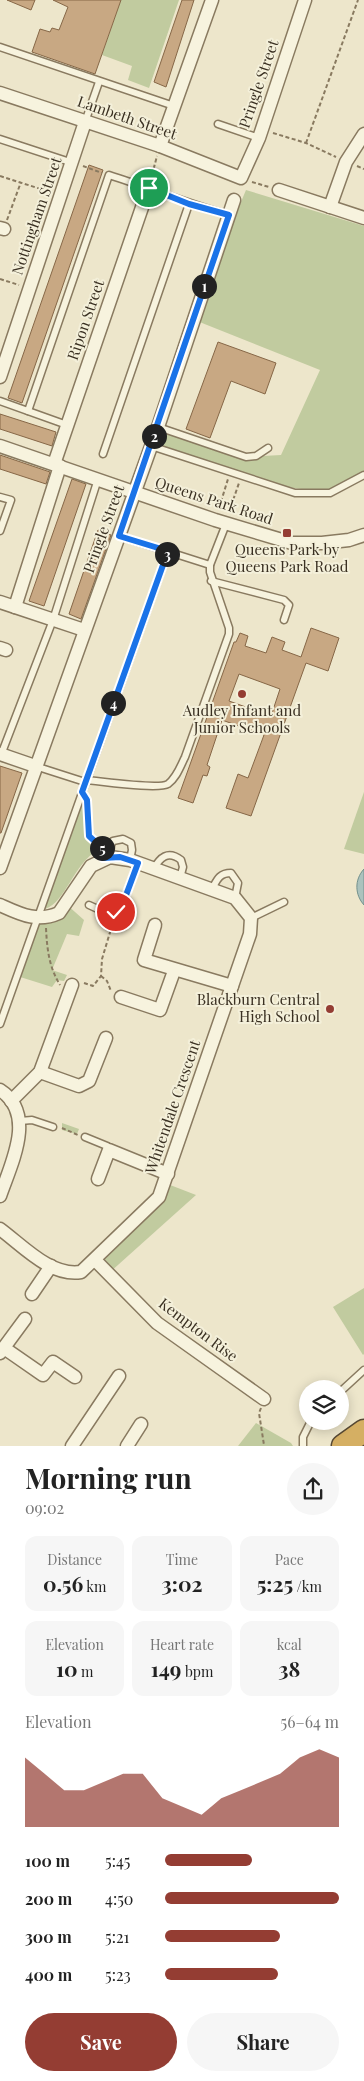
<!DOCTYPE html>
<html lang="en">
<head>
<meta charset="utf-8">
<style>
  :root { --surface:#fff; --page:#f6f6f6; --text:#222; --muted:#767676; --accent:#943d33 }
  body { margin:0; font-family:"Playfair Display",serif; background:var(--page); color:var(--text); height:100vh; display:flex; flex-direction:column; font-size:19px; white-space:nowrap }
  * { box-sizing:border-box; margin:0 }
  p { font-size:16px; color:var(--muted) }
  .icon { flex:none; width:28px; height:28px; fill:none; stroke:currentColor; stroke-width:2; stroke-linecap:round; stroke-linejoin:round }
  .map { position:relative; height:1446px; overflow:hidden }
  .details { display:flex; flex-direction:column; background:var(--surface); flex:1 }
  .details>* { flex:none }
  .buttons { position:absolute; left:299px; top:1380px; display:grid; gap:10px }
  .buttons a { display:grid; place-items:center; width:50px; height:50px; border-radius:50%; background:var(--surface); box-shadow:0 2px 12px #0003; font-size:25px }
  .pin { position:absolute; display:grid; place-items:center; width:42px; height:42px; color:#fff; margin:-21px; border:2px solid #fff; border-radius:50%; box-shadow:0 1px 5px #0007 }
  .km { position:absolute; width:25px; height:25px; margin:-12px; border-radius:50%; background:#222; color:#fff; font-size:14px; line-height:25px; text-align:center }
  .round { display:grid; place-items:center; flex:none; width:52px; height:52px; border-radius:26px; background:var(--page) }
  .headline { display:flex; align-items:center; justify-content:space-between; height:85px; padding:0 25px }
  h1 { font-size:28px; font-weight:700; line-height:38px }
  .metrics { display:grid; grid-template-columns:repeat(3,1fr); gap:8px; height:85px; padding:5px 25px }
  .metrics div { display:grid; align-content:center; border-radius:12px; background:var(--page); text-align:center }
  .metrics b { font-size:21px; font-weight:700 }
  .metrics small { font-size:14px; font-weight:400 }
  .metrics p { font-size:14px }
  .chart { height:140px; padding:10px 25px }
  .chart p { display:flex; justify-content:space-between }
  .chart svg { width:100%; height:90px; margin-top:5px; fill:var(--accent); opacity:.7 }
  .action { display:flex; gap:10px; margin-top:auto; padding:10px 25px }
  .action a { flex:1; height:58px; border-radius:30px; background:var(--accent); color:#fff; font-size:20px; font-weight:700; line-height:58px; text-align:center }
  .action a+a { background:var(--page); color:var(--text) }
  ul { padding:0 25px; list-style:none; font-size:16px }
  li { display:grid; grid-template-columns:80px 60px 1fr; align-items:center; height:38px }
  li i { height:12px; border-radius:6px; background:var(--accent) }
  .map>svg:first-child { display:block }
  .green { fill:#c1cb9f }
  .water { fill:#abc2bd; stroke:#72908c }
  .building { fill:#c8a883; stroke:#866747; fill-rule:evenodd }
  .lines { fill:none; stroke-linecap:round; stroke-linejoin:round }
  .lane-casing { stroke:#897a60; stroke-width:9 }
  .street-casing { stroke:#897a60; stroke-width:15 }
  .highway-casing { stroke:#574833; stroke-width:25 }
  .path { stroke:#897a60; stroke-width:2; stroke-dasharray:4 2.5; stroke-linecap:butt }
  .lane { stroke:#f7f3de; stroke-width:6 }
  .street { stroke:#f7f3de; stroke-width:12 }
  .highway { stroke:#d5af63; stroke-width:22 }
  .route-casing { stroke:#fff; stroke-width:10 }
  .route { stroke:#1a73e8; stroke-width:6 }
  .poi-dot { fill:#943d33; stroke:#f4f0da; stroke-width:2 }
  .labels { text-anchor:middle; stroke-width:4; stroke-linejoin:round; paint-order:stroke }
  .street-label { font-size:15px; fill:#3a3022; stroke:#f4f0da }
  .poi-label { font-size:15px; fill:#3a3022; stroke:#f4f0da }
</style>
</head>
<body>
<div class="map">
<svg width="364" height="1446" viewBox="0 0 364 1446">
  <rect width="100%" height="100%" fill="#ede6cb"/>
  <g class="green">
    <polygon points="121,0 179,0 149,88 128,80 132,66 102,55"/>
    <polygon points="246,190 364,226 364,475 330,493 272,485 151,446 158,427 246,457 281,455 320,370 192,319"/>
    <polygon points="364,792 364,854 344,849"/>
    <path d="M 83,794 L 86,800 L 88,837 L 98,850 C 73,864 66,902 45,909 L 44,908 Z"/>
    <polygon points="66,904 84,920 79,936 67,934 52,970 67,975 64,981 57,980 52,987 17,976 38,918"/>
    <polygon points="62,1123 79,1129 77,1134 62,1130"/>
    <polygon points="165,1183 196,1195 109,1273 95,1260"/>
    <polygon points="364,1288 364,1354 363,1355 333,1307"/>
    <polygon points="256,1423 291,1443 293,1446 238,1446"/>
  </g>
  <path class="water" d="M 364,869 L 364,905 C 355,895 354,880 364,869 Z"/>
  <g class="building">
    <polygon points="7,0 35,0 31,10"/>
    <polygon points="53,0 121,0 95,74 32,52 40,29 50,32 52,28 59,30 68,7"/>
    <polygon points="182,0 194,0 166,87 154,82"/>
    <polygon points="89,165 103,170 22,403 8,398"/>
    <polygon points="218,342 276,363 265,394 231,381 210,438 186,429"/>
    <polygon points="0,414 56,432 52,446 0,429"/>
    <polygon points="0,455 50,472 46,484 0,469"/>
    <polygon points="72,479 86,484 44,606 29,601"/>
    <polygon points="98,530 111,535 81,619 69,614"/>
    <path d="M 311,628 L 339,638 L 328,671 L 306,663 L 251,816 L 226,808 L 238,774 L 248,778 L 264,735 L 222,720 L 207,765 L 210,767 L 207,776 L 203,775 L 193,803 L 178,798 L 234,642 L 236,642 L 240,633 L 248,636 L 245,646 L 266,653 L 272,637 L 285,642 L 282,650 L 301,657 ZM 239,674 L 280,689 L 271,716 L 229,701 Z"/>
    <polygon points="0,766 22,773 1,833 0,833"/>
  </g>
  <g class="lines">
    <defs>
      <g id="lane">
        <polyline points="0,47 174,106"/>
        <polyline points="85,122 99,82"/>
        <polyline points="218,124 259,138"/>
        <polyline points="0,139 73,163"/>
        <polyline points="0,401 67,425"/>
        <path d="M 28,411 L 109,175 C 150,188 188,204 229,215"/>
        <polyline points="158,427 246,457 256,456 268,448"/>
        <polyline points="151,446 295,493 330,493 364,475"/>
        <polyline points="103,454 189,204"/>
        <polyline points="0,497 11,500 0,531"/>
        <polyline points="119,536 210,565"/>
        <polyline points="211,581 284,600 289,605 284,620"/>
        <polyline points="1,755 53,620 98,479"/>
        <polyline points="35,766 85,782"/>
        <path d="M 85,780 C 100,781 158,790 168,784 C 177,777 180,767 185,757 L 229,634 L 229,628 L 210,572 L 210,565 L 226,524"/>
        <polyline points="110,857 111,845 113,841 123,839 131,843 132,850 130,860"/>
        <path d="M 153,870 C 160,857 168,850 181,860 L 183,867 L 180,878"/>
        <path d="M 212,889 C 217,880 219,873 231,873 L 238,883 L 235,898"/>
        <polyline points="89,905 102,911 116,912 122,906 138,863"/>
        <polyline points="251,918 284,902"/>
        <polyline points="0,1024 168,551"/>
        <polyline points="20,1121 32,1120 53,1127"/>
        <polyline points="85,1137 107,1146 109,1150"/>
        <polyline points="340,1392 364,1370"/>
        <polyline points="303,1446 303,1437 311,1421"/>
      </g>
      <g id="street">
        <polyline points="0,93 160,146 241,178 259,138 305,0"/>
        <polyline points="160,146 212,0"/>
        <polyline points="279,190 364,218"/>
        <polyline points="330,207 346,162 364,134"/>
        <polyline points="0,228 4,229"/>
        <polyline points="0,377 85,122"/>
        <polyline points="0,446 215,520 292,543 322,543 349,540 364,535"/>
        <polyline points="54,464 149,187"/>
        <polyline points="0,602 84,630"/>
        <polyline points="15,607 60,466"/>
        <polyline points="0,648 6,650"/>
        <polyline points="0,754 35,766"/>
        <polyline points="0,868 158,427 234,200"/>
        <path d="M 0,905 C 20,914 37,923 59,913 L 91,866 L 110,857 L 130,860 L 235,898 L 251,918 L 250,934 L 159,1197 L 81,1272 C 51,1277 23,1246 0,1229"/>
        <polyline points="155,925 144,960 232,986"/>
        <polyline points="121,997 160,1010 174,971"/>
        <polyline points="40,1072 79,1086 89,1081 106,1038"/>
        <path d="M 0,1090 C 37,1114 11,1164 0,1196"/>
        <polyline points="11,1101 40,1072 72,985"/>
        <polyline points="98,1179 109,1150 168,1174"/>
        <polyline points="95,1260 157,1323 264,1399"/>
        <polyline points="32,1294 51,1266"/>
        <polyline points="4,1348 43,1375 53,1362 75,1377"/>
        <polyline points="0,1353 25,1319"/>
        <polyline points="72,1446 119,1376"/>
        <polyline points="127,1446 141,1424"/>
      </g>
      <polyline id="highway" points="343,1446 364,1431"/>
    </defs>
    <use href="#lane" class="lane-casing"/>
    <use href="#street" class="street-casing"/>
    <use href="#highway" class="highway-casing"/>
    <g class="path">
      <polyline points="273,133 306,143 336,157"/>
      <polyline points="306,143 358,0"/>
      <polyline points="83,166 102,173"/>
      <polyline points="357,166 364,169"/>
      <polyline points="152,175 157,156"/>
      <polyline points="0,176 50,192"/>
      <polyline points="252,182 269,187"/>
      <polyline points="7,220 21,182"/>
      <polyline points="0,279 19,285"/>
      <polyline points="219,508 228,479"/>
      <polyline points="229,512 239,483"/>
      <polyline points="87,805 89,836 102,849"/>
      <path d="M 46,928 C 47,949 49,967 60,985"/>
      <polyline points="101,976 107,981 111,991"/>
      <polyline points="84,983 93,986 101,976 102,959 114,919"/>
      <polyline points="62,1128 78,1135"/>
      <polyline points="261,1408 259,1413 264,1445"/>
    </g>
    <use href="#lane" class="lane"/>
    <use href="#street" class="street"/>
    <use href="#highway" class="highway"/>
  </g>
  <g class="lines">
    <defs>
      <polyline id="route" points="116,912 122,906 138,863 120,857 103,858 102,848 89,836 87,800 82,792 168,551 119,536 229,215 189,204 149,188"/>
    </defs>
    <use href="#route" class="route-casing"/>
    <use href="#route" class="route"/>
  </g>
  <g class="poi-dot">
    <rect x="282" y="528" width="10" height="10" rx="2.5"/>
    <circle cx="242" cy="694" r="5"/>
    <circle cx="330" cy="1009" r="5"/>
  </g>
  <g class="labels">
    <g class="street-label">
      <text transform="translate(259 84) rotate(-71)" y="5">Pringle Street</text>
      <text transform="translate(127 118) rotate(19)" y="5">Lambeth Street</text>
      <text transform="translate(37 216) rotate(-71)" y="5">Nottingham Street</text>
      <text transform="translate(86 320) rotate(-71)" y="5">Ripon Street</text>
      <text transform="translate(214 501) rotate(18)" y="5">Queens Park Road</text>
      <text transform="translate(104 529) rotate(-70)" y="5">Pringle Street</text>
      <text transform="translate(173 1107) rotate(-71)" y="5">Whitendale Crescent</text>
      <text transform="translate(198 1330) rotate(37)" y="5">Kempton Rise</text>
    </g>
    <g class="poi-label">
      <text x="287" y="555">Queens Park by<tspan x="287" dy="17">Queens Park Road</tspan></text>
      <text x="242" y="716">Audley Infant and<tspan x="242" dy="17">Junior Schools</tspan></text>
      <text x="320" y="1005" text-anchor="end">Blackburn Central<tspan x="320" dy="17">High School</tspan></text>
    </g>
  </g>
</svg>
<div class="buttons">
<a><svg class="icon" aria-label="layers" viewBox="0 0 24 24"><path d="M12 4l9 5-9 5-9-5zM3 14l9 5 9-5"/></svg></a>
</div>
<div class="pin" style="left:149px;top:188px;background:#1e9e55"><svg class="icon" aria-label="arrive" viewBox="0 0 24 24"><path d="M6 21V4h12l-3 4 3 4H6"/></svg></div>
<div class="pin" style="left:116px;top:912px;background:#d93025"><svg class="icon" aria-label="check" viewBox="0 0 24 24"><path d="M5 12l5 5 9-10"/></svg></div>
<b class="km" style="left:204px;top:286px">1</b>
<b class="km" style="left:154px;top:436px">2</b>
<b class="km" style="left:167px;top:554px">3</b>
<b class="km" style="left:113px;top:703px">4</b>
<b class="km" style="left:102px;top:848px">5</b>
</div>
<section class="details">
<div class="headline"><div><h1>Morning run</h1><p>09:02</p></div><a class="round"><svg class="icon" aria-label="share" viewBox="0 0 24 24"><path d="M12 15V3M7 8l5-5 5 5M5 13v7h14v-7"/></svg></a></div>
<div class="metrics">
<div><p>Distance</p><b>0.56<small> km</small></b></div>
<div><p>Time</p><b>3:02</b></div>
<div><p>Pace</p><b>5:25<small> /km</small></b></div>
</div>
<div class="metrics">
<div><p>Elevation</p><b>10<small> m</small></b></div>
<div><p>Heart rate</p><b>149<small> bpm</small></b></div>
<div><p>kcal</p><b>38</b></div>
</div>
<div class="chart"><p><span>Elevation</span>56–64 m</p>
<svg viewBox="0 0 160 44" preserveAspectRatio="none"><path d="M0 44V10L10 18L20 26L30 26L40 22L50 18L60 18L70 30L80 34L90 38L100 30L110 26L120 22L130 18L140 10L150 6L160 10V44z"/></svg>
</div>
<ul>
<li><b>100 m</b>5:45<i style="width:50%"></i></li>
<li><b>200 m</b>4:50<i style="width:100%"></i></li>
<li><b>300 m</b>5:21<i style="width:66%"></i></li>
<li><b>400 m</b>5:23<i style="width:65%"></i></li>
</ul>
<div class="action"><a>Save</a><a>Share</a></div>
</section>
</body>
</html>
